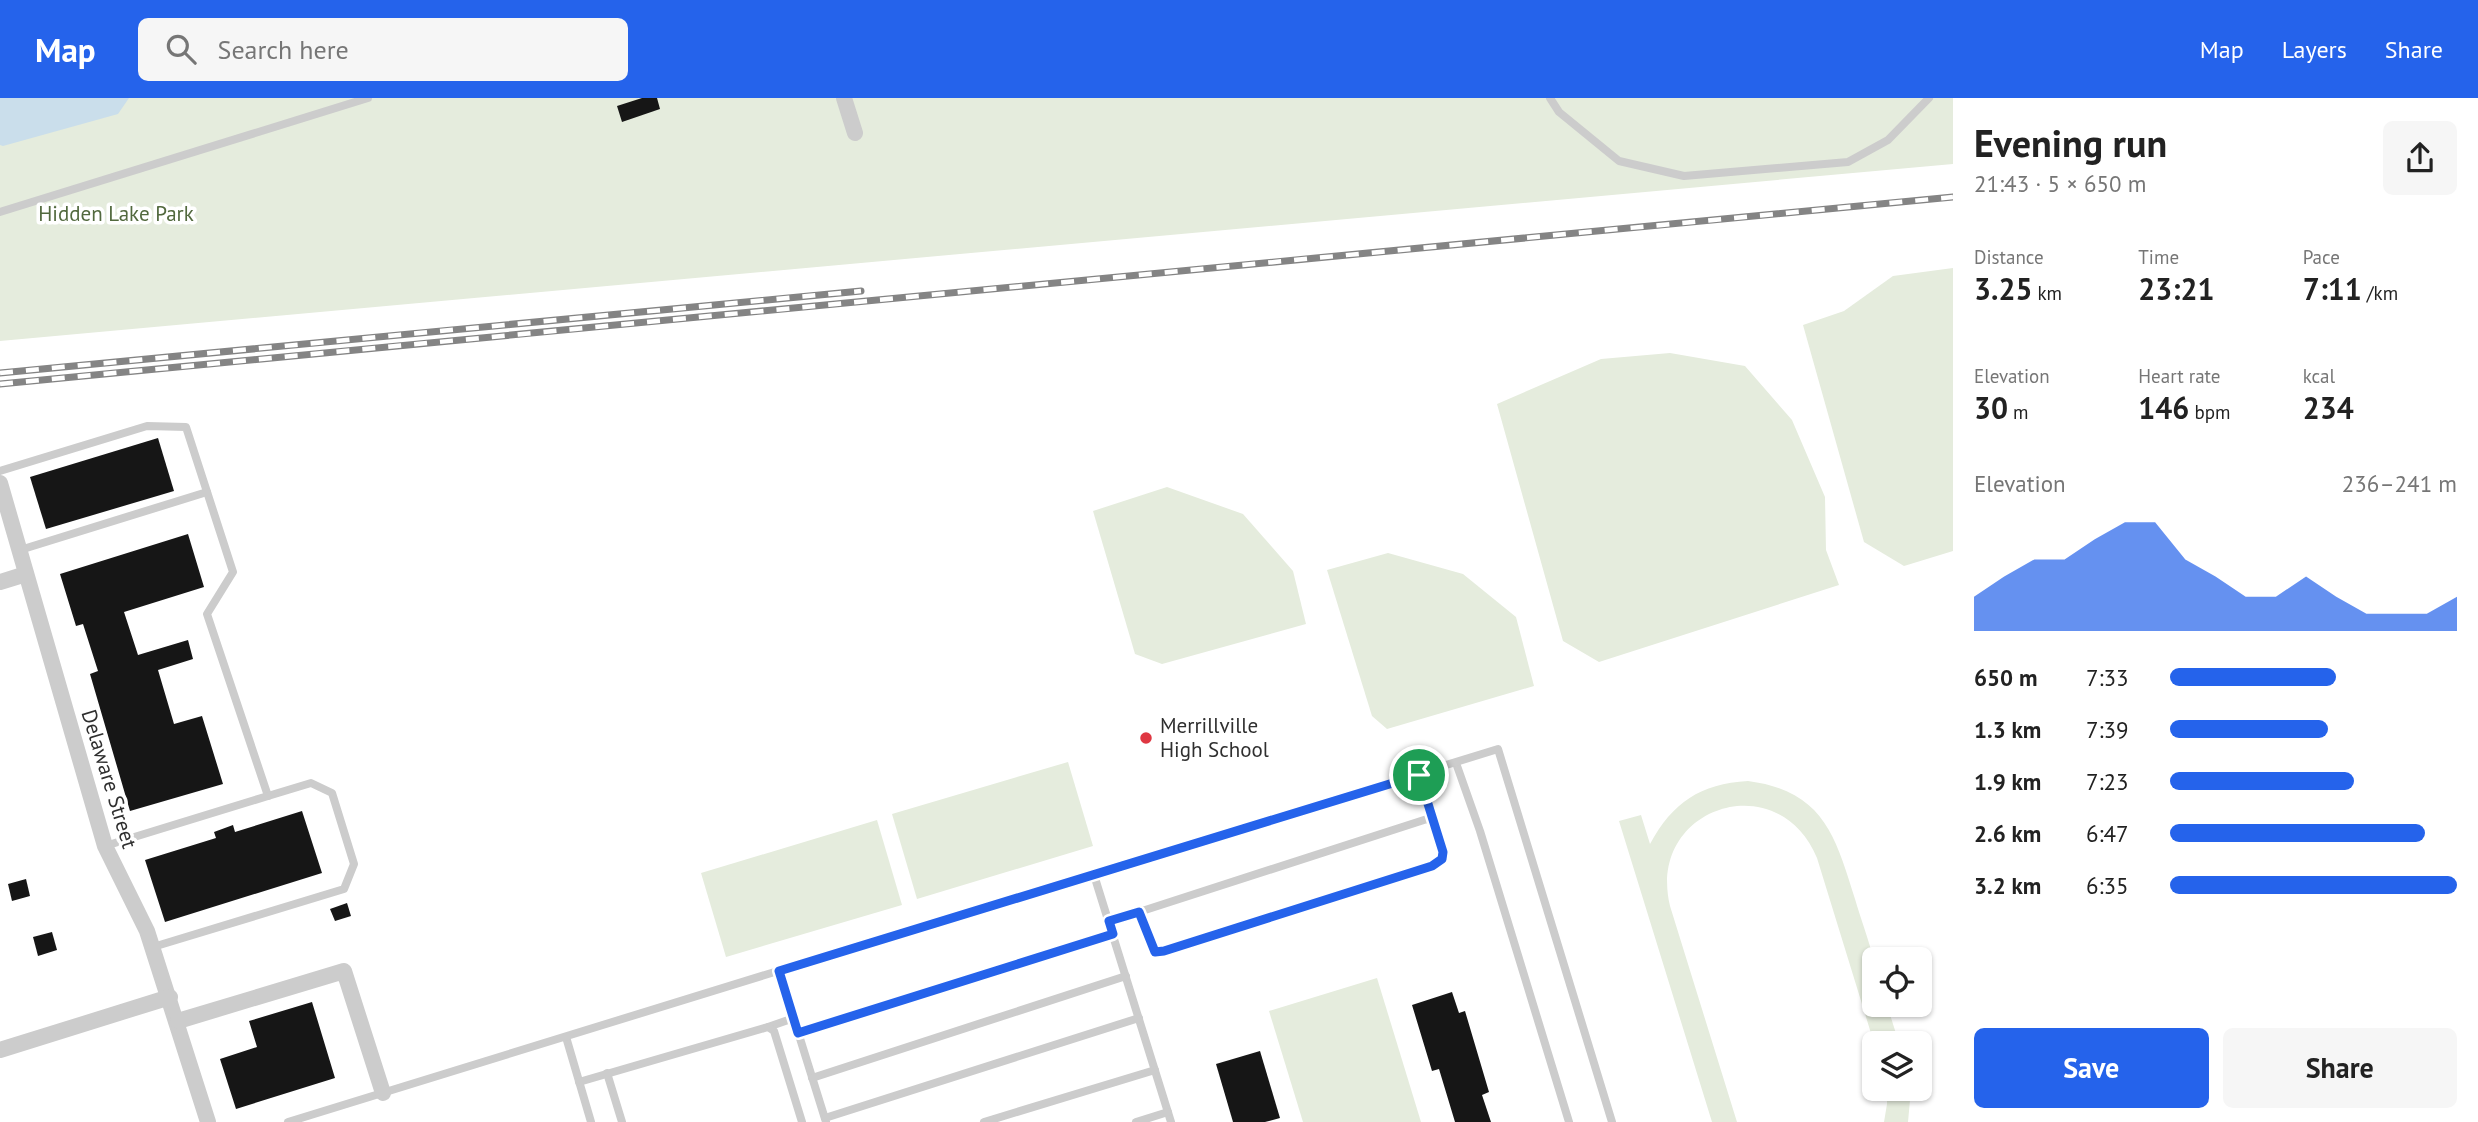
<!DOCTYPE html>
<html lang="en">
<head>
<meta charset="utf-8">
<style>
  :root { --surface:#fff; --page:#f6f6f6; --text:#222; --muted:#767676; --accent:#2563eb }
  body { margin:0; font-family:"PT Sans",sans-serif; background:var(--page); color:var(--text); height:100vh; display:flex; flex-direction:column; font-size:26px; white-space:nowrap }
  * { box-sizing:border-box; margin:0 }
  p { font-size:23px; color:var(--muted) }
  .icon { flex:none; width:38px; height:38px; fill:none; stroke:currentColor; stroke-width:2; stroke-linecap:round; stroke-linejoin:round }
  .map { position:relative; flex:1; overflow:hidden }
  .panel { display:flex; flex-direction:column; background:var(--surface); width:525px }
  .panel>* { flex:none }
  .fabs { position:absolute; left:1862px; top:849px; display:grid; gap:14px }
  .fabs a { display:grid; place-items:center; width:70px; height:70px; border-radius:10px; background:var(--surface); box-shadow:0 2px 5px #0004; font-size:35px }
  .pin { position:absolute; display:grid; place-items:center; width:60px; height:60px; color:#fff; margin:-30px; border:4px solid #fff; border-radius:50%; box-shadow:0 2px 7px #0007 }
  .round { display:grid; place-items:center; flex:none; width:74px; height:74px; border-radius:10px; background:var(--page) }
  .summary { display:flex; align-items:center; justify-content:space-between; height:119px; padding:0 21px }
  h1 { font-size:38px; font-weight:700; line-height:52px }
  .figures { display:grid; grid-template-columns:repeat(3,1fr); gap:10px; height:119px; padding:7px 21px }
  .figures div { display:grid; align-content:center }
  .figures b { font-size:30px; font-weight:700 }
  .figures small { font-size:19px; font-weight:400 }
  .figures p { font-size:19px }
  .chart { height:196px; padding:14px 21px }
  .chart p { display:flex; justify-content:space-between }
  .chart svg { width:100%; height:126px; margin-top:7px; fill:var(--accent); opacity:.7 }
  .button { display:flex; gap:14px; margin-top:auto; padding:14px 21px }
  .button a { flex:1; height:80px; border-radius:10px; background:var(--accent); color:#fff; font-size:28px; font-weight:700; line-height:80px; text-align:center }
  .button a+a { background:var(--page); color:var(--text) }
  ul { padding:0 21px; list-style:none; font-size:23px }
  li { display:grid; grid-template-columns:112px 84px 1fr; align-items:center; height:52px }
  li i { height:18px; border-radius:9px; background:var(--accent) }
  header { display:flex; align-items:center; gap:42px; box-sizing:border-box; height:98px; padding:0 35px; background:var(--accent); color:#fff }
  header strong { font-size:33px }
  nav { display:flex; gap:38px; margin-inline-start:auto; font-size:24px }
  .search { width:490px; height:63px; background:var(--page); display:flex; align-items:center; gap:18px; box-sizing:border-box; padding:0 24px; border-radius:10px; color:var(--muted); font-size:26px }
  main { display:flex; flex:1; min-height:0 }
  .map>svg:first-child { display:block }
  .green { fill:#e5ecdd }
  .water { fill:#cadeeb }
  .building { fill:#161616 }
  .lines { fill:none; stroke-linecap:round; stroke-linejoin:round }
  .service { stroke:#ccc; stroke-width:8 }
  .minor { stroke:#ccc; stroke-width:16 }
  .rail-casing { stroke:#848484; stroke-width:7 }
  .rail { stroke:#fff; stroke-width:4.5; stroke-dasharray:13; stroke-linecap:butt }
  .route-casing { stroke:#fff; stroke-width:14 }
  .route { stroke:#2563eb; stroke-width:9 }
  .poi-dot { fill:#df3742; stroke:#fff; stroke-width:2.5 }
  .labels { text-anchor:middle; stroke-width:7; stroke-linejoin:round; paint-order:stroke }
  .park-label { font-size:21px; fill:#52693e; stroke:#fff }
  .poi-label { font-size:21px; fill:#2f2f2f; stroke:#fff; text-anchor:start }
  .street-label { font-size:21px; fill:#2f2f2f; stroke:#fff }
</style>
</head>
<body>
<header>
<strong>Map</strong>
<div class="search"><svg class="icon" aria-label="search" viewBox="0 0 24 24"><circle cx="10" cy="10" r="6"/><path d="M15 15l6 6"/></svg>Search here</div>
<nav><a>Map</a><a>Layers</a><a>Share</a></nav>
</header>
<main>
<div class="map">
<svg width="1953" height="1024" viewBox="0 0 1953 1024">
  <rect width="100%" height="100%" fill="#fff"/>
  <g class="green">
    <polygon points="0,0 1953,0 1953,66 0,243"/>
    <polygon points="1953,170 1953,453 1904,468 1864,444 1803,227 1844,213 1893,178"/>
    <polygon points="1670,255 1745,268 1792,322 1825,399 1826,452 1839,487 1599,564 1563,543 1497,306 1601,261"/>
    <polygon points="1167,389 1243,416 1293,473 1306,526 1162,566 1135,556 1093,413"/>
    <polygon points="1388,455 1463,476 1516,519 1534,588 1387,631 1372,618 1327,472"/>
    <polygon points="1068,664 1093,748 917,801 892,716"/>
    <path d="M 1748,683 C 1823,693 1835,737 1855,801 C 1861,822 1869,842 1874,863 C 1876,877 1874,893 1874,906 L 1887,907 L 1899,945 L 1874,945 L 1817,760 C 1778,666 1646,709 1670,808 L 1737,1024 L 1712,1024 L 1619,723 L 1641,717 L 1650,746 C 1673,704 1700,686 1748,683 Z"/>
    <polygon points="877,722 902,807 726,859 701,775"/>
    <polygon points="1377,880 1421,1024 1303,1024 1269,913"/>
    <polygon points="1887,991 1911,991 1908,1024 1884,1024 1887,1006"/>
  </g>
  <polygon class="water" points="0,0 129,0 118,16 3,48 0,47"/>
  <g class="building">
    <polygon points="642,0 657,0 660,11 622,24 617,8"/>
    <polygon points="158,340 174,393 46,431 30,379"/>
    <polygon points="188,436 204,489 124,514 138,557 188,542 193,561 158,572 174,626 202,618 223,686 130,713 90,576 98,573 83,526 76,528 60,476"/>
    <polygon points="302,713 322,775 165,824 145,762 216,740 214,734 233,727 235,734"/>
    <polygon points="26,781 30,798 12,803 8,786"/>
    <polygon points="347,805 351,818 335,823 330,811"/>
    <polygon points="52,834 57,852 38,858 33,839"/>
    <polygon points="1452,894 1459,915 1465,913 1489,994 1482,997 1491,1024 1455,1024 1439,971 1432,973 1412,907"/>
    <polygon points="312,904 335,980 236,1011 220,961 257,949 249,923"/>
    <polygon points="1260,953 1280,1020 1265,1024 1233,1024 1216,966"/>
  </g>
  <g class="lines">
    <g class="service">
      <polyline points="1550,0 1559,14 1619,63 1684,78 1848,64 1888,42 1929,0"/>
      <polyline points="0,114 368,0"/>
      <polyline points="0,373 147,328 186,329 233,474 207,516 268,698 105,748"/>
      <polyline points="20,452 207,394"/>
      <polyline points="1456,665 1480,733 1569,1024"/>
      <polyline points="1419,677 1434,725"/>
      <polyline points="1094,777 1171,1024"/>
      <polyline points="1109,823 1139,814 1427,721 1434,725 1443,754 1442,761 1432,768 1164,853 1155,854 1139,814"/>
      <polyline points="153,849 344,791 354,766 332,695 311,685 268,698"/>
      <polyline points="779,873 826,1024"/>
      <polyline points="768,929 794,920"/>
      <polyline points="798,935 1113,836"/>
      <polyline points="566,939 591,1024"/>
      <polyline points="607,975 622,1024"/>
      <polyline points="812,980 1126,878"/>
      <polyline points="579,984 768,929 774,933 802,1024"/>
      <polyline points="825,1020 1139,920"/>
      <polyline points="288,1024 1498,651 1612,1024"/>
      <polyline points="984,1024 1155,972"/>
      <polyline points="1136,1024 1168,1014"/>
    </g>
    <g class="minor">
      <polyline points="844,0 855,35"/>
      <polyline points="0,385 105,748 147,833 208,1024"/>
      <polyline points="0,484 26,476"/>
      <polyline points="178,923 344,873 383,995"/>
      <polyline points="0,952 170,899"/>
    </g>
    <defs>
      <g id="rail">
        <polyline points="0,275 861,193"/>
        <polyline points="0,286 1953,99"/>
      </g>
    </defs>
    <use href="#rail" class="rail-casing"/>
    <use href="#rail" class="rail"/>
  </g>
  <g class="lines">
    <defs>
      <polygon id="route" points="1419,677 1443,754 1442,761 1432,768 1164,853 1155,854 1139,814 1109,823 1113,836 798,935 779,873"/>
    </defs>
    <use href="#route" class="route-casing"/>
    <use href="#route" class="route"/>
  </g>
  <circle class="poi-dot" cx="1146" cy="640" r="7"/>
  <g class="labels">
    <g class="park-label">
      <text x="116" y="123">Hidden Lake Park</text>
    </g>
    <g class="poi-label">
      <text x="1160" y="635">Merrillville<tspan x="1160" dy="24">High School</tspan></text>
    </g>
    <g class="street-label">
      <text transform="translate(109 681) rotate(73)" y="7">Delaware Street</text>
    </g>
  </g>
</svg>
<div class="fabs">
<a><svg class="icon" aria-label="locate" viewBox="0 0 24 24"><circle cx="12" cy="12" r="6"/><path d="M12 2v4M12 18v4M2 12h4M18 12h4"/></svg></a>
<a><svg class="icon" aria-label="layers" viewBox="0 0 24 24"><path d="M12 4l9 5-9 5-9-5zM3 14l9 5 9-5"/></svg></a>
</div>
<div class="pin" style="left:1419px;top:677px;background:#1e9e55"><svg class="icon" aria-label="arrive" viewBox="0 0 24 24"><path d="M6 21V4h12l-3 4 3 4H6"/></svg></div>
</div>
<section class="panel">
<div class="summary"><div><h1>Evening run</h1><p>21:43 · 5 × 650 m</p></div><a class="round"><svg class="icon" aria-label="share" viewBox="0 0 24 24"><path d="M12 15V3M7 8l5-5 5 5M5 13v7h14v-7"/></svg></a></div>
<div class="figures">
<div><p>Distance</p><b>3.25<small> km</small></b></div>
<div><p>Time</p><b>23:21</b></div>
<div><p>Pace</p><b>7:11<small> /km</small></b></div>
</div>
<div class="figures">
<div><p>Elevation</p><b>30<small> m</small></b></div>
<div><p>Heart rate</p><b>146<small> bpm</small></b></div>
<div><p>kcal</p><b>234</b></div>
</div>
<div class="chart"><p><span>Elevation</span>236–241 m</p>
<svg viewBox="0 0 160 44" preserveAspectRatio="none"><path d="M0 44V32L10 25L20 19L30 19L40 12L50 6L60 6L70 19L80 25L90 32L100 32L110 25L120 32L130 38L140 38L150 38L160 32V44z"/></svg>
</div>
<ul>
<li><b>650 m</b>7:33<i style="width:58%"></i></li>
<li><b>1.3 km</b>7:39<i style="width:55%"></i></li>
<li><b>1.9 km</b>7:23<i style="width:64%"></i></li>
<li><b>2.6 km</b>6:47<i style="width:89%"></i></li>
<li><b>3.2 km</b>6:35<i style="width:100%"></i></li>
</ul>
<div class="button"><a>Save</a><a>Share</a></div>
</section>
</main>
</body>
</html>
